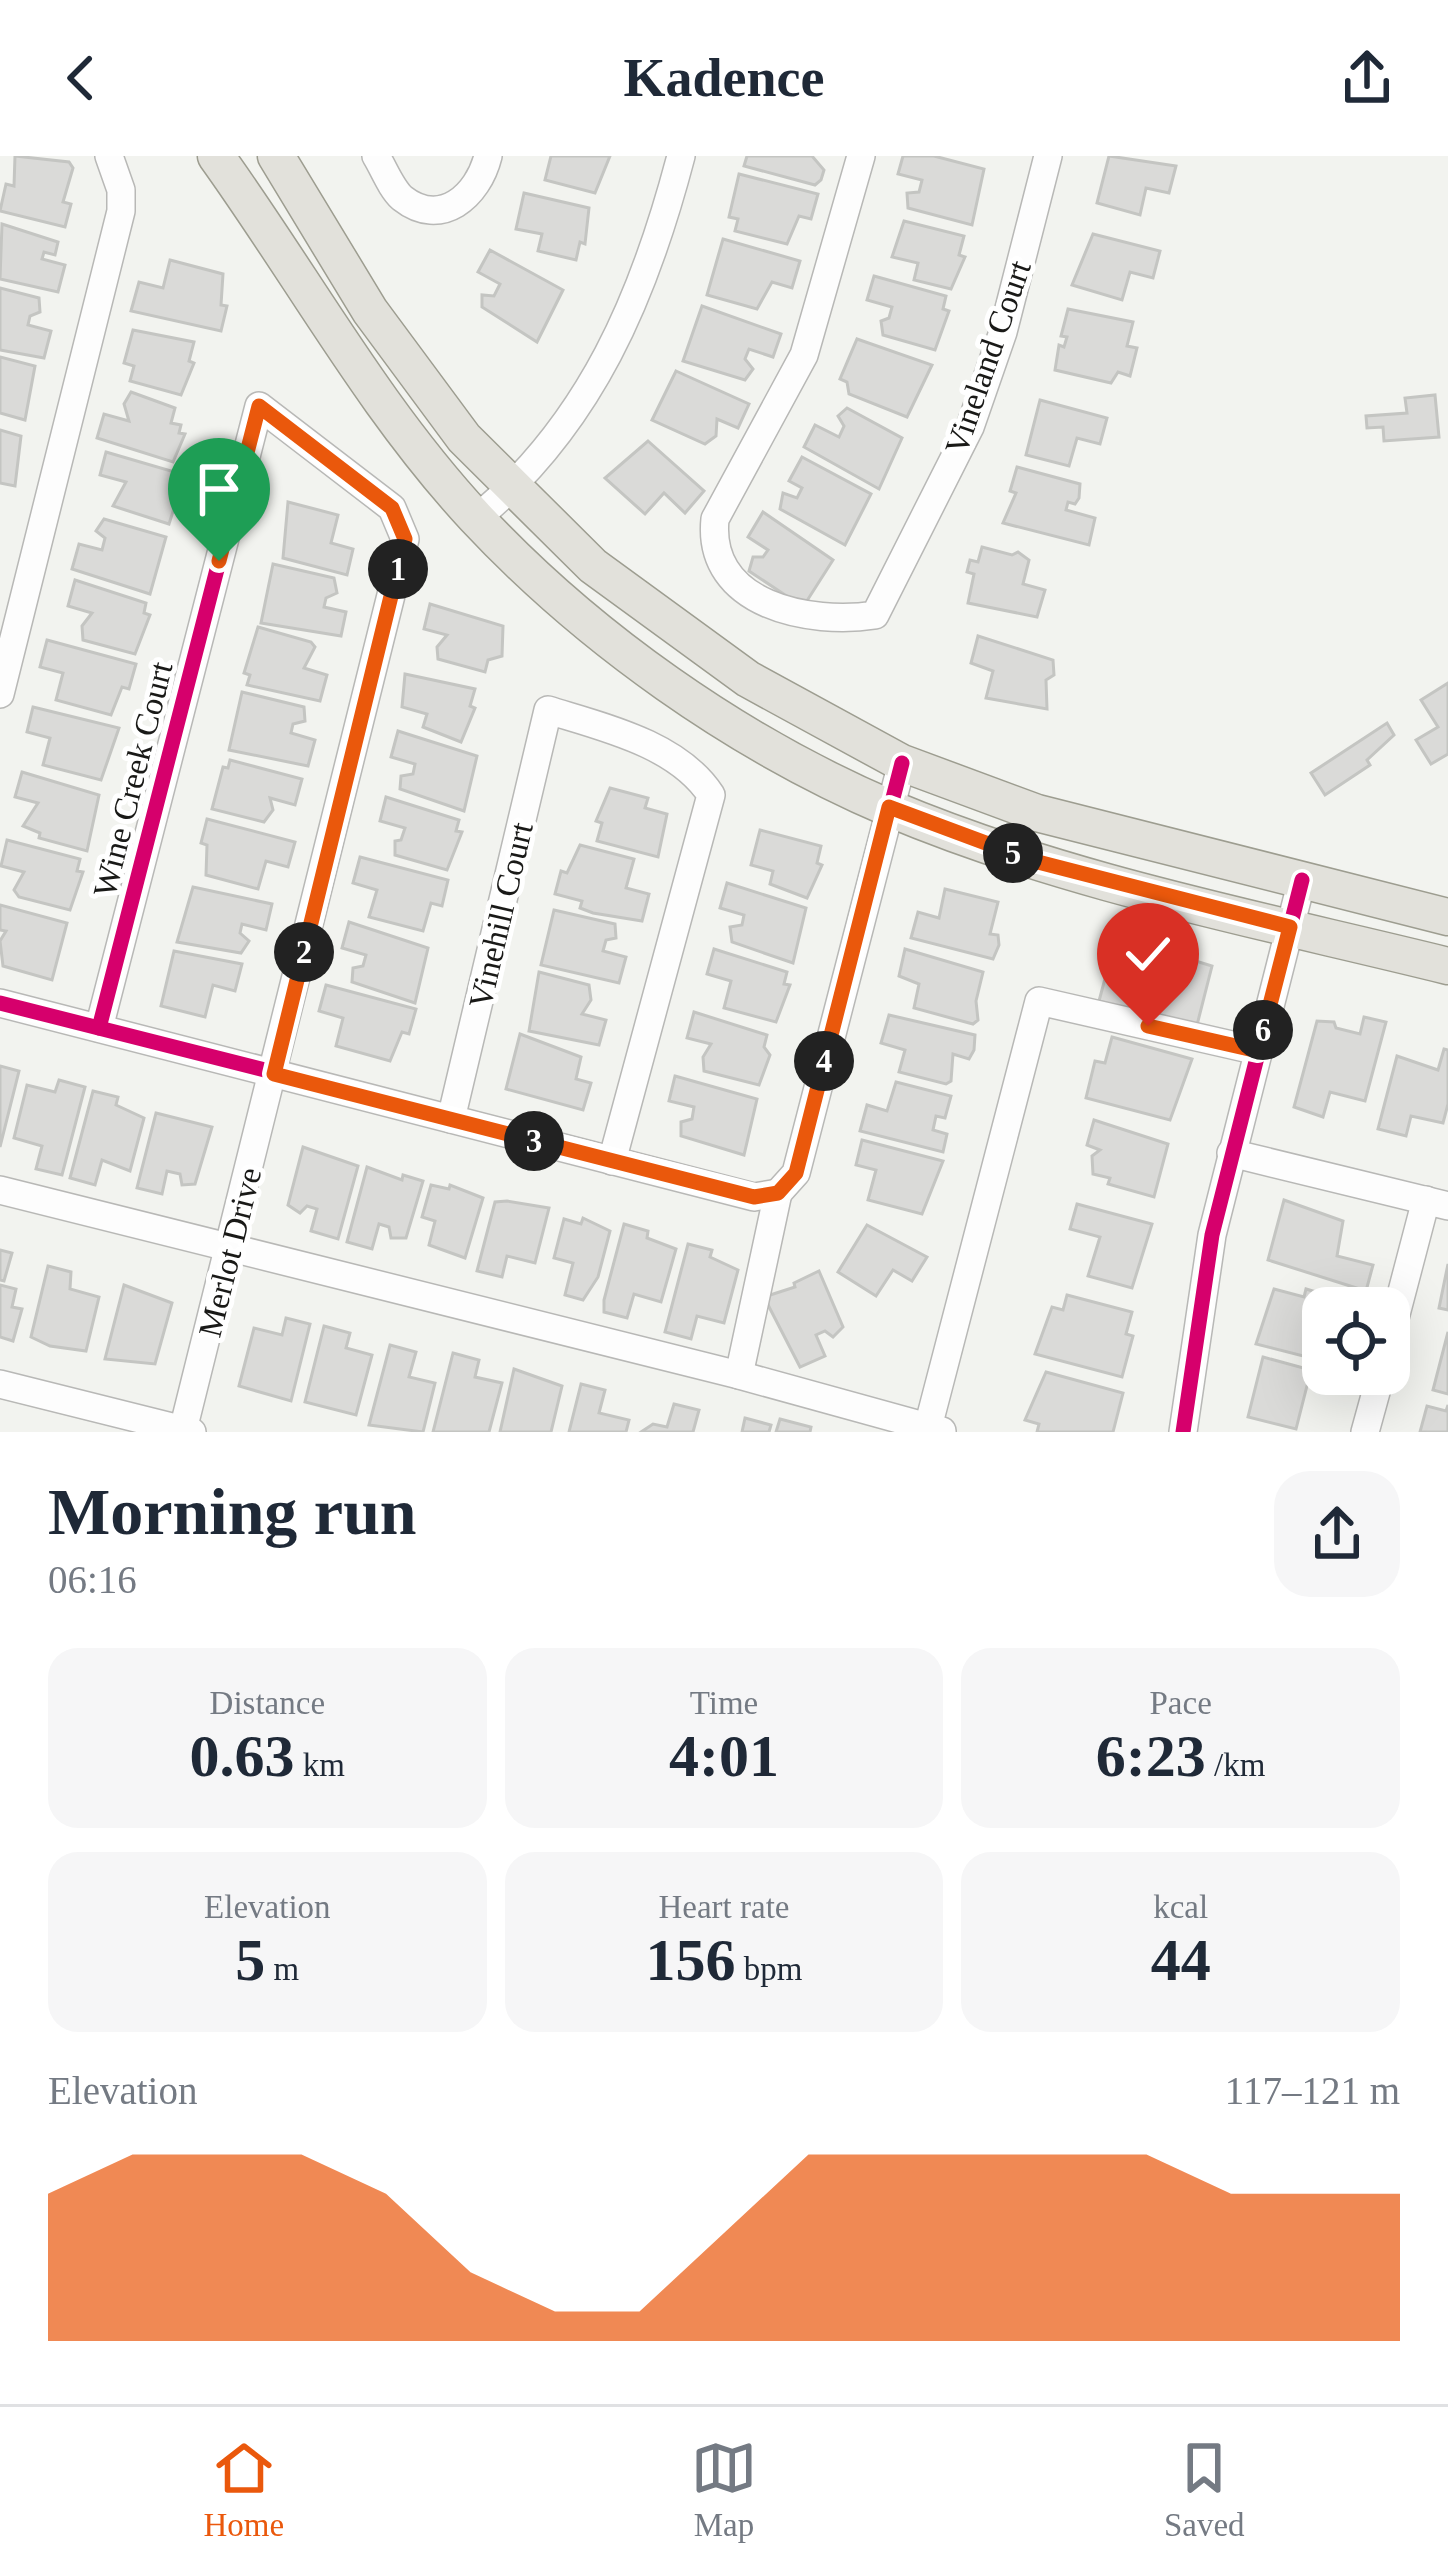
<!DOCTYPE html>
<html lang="en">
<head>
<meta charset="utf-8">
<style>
  :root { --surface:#fff; --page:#f6f6f7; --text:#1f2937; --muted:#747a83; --line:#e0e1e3; --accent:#ea580c }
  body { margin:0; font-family:Georgia,serif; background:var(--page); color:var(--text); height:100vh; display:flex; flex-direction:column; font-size:45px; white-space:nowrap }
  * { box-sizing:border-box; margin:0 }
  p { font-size:39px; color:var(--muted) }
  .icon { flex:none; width:66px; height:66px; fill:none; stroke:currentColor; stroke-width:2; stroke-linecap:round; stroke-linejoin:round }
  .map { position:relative; height:1276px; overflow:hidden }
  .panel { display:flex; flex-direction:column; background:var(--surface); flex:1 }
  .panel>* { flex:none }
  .controls { position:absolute; left:1302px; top:1131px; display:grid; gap:24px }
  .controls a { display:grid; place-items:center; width:108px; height:108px; border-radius:24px; background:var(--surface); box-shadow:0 12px 48px #0002; font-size:60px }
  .pin { position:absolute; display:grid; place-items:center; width:102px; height:102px; color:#fff; margin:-123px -51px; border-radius:50% 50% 50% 0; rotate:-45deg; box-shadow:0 0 12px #0007 }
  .pin .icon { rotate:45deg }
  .km { position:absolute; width:60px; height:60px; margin:-30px; border-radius:50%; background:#222; color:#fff; font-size:33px; line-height:60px; text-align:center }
  .round { display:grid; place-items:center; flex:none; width:126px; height:126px; border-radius:36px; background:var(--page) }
  .head { display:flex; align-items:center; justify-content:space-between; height:204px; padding:0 48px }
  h1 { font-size:66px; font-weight:700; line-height:90px }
  .figures { display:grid; grid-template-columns:repeat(3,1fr); gap:18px; height:204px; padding:12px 48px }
  .figures div { display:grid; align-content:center; border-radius:30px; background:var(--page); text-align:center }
  .figures b { font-size:60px; font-weight:700 }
  .figures small { font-size:33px; font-weight:400 }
  .figures p { font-size:33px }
  .chart { height:336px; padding:24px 48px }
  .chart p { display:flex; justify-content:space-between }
  .chart svg { width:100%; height:216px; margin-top:12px; fill:var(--accent); opacity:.7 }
  header { display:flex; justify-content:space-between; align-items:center; height:156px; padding:0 48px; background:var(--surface); font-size:54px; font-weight:700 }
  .tab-bar { display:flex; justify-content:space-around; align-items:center; height:168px; border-top:3px solid var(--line); background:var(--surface); font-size:33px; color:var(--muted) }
  .tab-bar a { display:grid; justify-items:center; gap:6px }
  .tab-bar .selected { color:var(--accent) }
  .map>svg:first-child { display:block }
  .building { fill:#dadad8; stroke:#c4c5c2; stroke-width:3 }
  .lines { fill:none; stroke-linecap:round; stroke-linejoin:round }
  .minor-casing { stroke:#b8b8b6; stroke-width:30 }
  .major-casing { stroke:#9d9d90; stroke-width:39 }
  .minor { stroke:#fdfdfd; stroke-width:27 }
  .major { stroke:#e2e1db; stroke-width:36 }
  .cycleway-casing { stroke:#fff; stroke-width:22 }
  .cycleway { stroke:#d6006c; stroke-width:15 }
  .route-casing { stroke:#fff; stroke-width:24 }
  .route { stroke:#ea580c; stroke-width:15 }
  .labels { text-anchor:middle; stroke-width:10; stroke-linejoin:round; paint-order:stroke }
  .street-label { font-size:33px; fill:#191917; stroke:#fff }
</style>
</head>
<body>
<header><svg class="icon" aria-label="back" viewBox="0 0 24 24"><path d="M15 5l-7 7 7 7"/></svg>Kadence<svg class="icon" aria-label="share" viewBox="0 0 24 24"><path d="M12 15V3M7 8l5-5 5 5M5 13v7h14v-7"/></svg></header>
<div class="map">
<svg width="1448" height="1276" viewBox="0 0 1448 1276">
  <rect width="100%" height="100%" fill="#f2f3ef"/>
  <g class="building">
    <polygon points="15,0 69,6 73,12 63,46 71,48 65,71 0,55 6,28 14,30"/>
    <polygon points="551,0 610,0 595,37 545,24"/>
    <polygon points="747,0 812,0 824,14 821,24 815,29 744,10"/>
    <polygon points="903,0 934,0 984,13 972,69 908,52 907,37 919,36 922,24 898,18"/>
    <polygon points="1109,0 1176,10 1169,37 1146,32 1140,59 1097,47"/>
    <polygon points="739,18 818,38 811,63 799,60 787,88 735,75 738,63 729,61"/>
    <polygon points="524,37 589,52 585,88 580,86 576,104 538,95 542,78 516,73"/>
    <polygon points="904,65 964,80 959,99 965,101 951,133 914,124 918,107 892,101"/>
    <polygon points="2,68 58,86 55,99 44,96 42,103 65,109 58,136 0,123"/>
    <polygon points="1093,78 1160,95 1153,122 1130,116 1122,144 1072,129"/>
    <polygon points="723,83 800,105 792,132 772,126 757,153 707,139"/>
    <polygon points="490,94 563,134 537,186 482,151 482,139 494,140 500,128 478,116"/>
    <polygon points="170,104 223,118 221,149 227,150 221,175 131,155 139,126 163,132"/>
    <polygon points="874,120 946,140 943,153 949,155 935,194 883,179 881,165 889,162 892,151 867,144"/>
    <polygon points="0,132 39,142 40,156 30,160 28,169 51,175 44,202 0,194"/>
    <polygon points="702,150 781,178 773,201 749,193 745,203 753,213 745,224 683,205"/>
    <polygon points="1068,153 1133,166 1127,190 1137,192 1130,220 1118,216 1111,227 1055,214 1059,189 1064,191 1067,181 1061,180"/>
    <polygon points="133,174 194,186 189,205 194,207 181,239 130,225 134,210 124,207"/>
    <polygon points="857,183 932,209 907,261 849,238 847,226 840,223"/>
    <polygon points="0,201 35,210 25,264 0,257"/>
    <polygon points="676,215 749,248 738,272 717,263 716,280 705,288 652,264"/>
    <polygon points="131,236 175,252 171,267 181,269 179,277 185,278 173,306 97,282 104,258 129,265 124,248"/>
    <polygon points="1435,239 1439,281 1384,285 1383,271 1367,272 1366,260 1407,257 1405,242"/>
    <polygon points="1040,244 1107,262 1100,288 1077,282 1069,310 1026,299"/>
    <polygon points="847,252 902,282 879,333 804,291 815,269 839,281 844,270 838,260"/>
    <polygon points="0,274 21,280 15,330 0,327"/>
    <polygon points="648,285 704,335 685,357 664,337 645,358 605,322"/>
    <polygon points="106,296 178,317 175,328 181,330 169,368 113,350 126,326 100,319"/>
    <polygon points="802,301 871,338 845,389 780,353 783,337 797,342 802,332 789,325"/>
    <polygon points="1017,311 1080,328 1079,342 1075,348 1068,346 1066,354 1095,362 1089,389 1003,367 1016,337 1010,335"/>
    <polygon points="288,346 338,359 331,387 353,393 347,419 283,402"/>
    <polygon points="763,356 833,404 803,451 749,415 753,401 763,401 768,394 748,381"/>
    <polygon points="104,363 166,381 150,438 72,413 79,388 102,394 105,382 96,375"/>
    <polygon points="982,391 1012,399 1018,396 1029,404 1023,428 1045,434 1037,461 968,447 974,418 967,416 970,404 978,406"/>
    <polygon points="273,408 334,422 337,437 326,442 324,451 346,456 341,480 261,467"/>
    <polygon points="75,424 146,447 144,457 150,459 135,498 83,484 82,470 92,457 68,450"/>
    <polygon points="430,448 503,470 502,500 488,504 485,516 438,503 437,491 447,479 424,473"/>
    <polygon points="258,471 311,486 315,491 304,512 327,519 320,545 247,529 250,519 244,517"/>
    <polygon points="978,480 1053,504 1054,519 1046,524 1047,553 986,542 993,515 971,507"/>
    <polygon points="47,484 136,508 129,533 122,531 111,559 56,544 63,517 40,511"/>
    <polygon points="405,518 475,533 470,550 475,552 461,586 423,571 427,558 402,551"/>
    <polygon points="1448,527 1448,598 1431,608 1416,584 1438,571 1421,544"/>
    <polygon points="242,536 304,551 305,565 293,568 291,577 315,584 308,610 229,594"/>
    <polygon points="33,551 119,572 101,624 43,609 50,582 27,576"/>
    <polygon points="1387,567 1394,579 1367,604 1370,609 1325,639 1311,617"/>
    <polygon points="398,575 477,600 464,655 400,633 401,620 413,618 415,608 391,601"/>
    <polygon points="230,604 302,623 295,649 270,642 273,654 264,666 212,653 223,611 228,612"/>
    <polygon points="22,616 99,639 87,695 39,682 40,677 23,670 38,647 15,641"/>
    <polygon points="610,632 648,642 645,652 667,658 658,701 597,685 602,667 596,665"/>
    <polygon points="386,641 459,664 456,675 462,676 447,714 395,699 395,685 401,684 405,672 380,665"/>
    <polygon points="207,663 295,686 288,711 266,705 258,733 206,719 207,689 201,687"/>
    <polygon points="760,674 821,690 817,707 822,709 807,742 770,728 773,715 751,709"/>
    <polygon points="7,684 80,703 77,715 83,716 70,754 19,741 14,734 24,716 1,710"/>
    <polygon points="580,689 634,703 626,732 649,738 642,765 593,757 580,752 582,745 555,738 561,715 567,717"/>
    <polygon points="360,701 448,724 442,750 431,747 423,775 369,761 377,734 353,727"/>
    <polygon points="727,727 806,752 793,807 732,786 730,771 742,769 744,759 720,752"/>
    <polygon points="193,731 272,748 266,774 242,768 240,777 249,785 241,797 177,786"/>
    <polygon points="945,733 998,746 990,778 998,779 999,789 993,803 911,782 918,756 939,762"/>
    <polygon points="0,749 67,767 52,824 3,810 0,785 6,775 0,774"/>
    <polygon points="554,754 615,768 616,782 606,784 603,795 626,801 619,827 541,809"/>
    <polygon points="349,766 428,792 415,847 352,826 353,812 363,810 366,799 342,792"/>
    <polygon points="1141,788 1212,810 1196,873 1099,845 1107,815 1131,822"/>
    <polygon points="714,793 787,816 784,828 790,829 776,866 724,852 731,825 707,818"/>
    <polygon points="905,793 983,816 976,845 978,864 973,868 914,852 919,828 899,820"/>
    <polygon points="174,795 242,808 235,835 213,829 205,861 161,850"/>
    <polygon points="539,816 589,829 591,844 582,858 606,864 599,889 529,875"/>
    <polygon points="326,829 416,853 409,878 402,876 390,905 336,890 343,862 319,855"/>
    <polygon points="694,856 767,879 764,891 770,899 759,929 704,915 703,901 711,888 687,882"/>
    <polygon points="889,859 975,879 974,894 969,903 953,898 951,925 946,928 899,916 905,894 881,887"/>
    <polygon points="1364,861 1386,866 1365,945 1330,936 1323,961 1294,951 1317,865 1334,866 1336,872 1360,878"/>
    <polygon points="520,878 581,901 576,923 591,927 583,954 506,933"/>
    <polygon points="1112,881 1192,903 1170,964 1086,942 1095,905 1105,907"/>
    <polygon points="1444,893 1448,894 1448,948 1443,967 1411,960 1406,980 1378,973 1397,900 1438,914"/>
    <polygon points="0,910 19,915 0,991"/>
    <polygon points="675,920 757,943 744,999 681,980 681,966 692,963 694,951 669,945"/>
    <polygon points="59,924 85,931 62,1019 36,1013 42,990 14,982 27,929 55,936"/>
    <polygon points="896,926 951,940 945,962 936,960 933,974 947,978 943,996 860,975 867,949 887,955"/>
    <polygon points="93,935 118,941 116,949 144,962 130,1015 102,1004 95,1029 70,1022"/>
    <polygon points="156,957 212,971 195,1028 182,1029 180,1018 167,1015 162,1038 137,1032"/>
    <polygon points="1094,964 1168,988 1154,1041 1108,1028 1110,1022 1093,1018 1092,1000 1100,994 1087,989"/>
    <polygon points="862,984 943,1005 922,1058 868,1044 876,1014 856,1009"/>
    <polygon points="303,991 358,1010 338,1083 311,1075 317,1053 307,1050 300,1057 288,1049"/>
    <polygon points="367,1011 402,1024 403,1019 423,1025 406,1082 391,1082 389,1071 379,1068 372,1093 347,1086"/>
    <polygon points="431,1029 449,1033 450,1029 483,1042 465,1102 429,1089 435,1065 422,1061"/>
    <polygon points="1284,1044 1343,1065 1337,1100 1373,1109 1366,1135 1268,1104"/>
    <polygon points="507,1045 549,1052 535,1107 507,1100 502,1121 477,1115 495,1046"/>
    <polygon points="1077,1048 1152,1068 1132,1132 1088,1120 1100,1081 1070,1073"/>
    <polygon points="583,1062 610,1075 598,1121 583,1144 565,1139 573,1107 554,1102 564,1063 581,1068"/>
    <polygon points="624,1068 648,1075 647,1082 676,1093 661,1146 634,1138 627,1162 604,1156 604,1144"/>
    <polygon points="867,1069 927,1101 912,1125 893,1114 876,1140 838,1116"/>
    <polygon points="688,1088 712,1094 710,1101 738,1114 724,1167 697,1160 691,1183 665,1176"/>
    <polygon points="0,1094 12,1097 4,1125 0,1124"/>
    <polygon points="1448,1108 1448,1154 1439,1152"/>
    <polygon points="48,1110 71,1116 70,1133 99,1141 86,1195 50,1190 31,1181"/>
    <polygon points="819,1115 843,1171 833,1181 825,1175 816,1179 825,1200 800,1211 764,1141 795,1131 794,1127"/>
    <polygon points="0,1129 16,1133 12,1151 22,1153 13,1185 0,1181"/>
    <polygon points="124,1129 172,1147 155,1208 105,1203"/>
    <polygon points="1274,1133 1304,1141 1306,1133 1343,1144 1341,1152 1323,1152 1323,1205 1256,1188"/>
    <polygon points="1067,1139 1132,1156 1126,1178 1133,1180 1122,1221 1035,1198 1052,1151 1063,1154"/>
    <polygon points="286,1162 310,1168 291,1245 239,1230 254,1172 282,1179"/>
    <polygon points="324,1170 350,1177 346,1192 372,1199 356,1259 305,1246"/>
    <polygon points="1448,1176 1448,1238 1433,1234"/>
    <polygon points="390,1189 416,1196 409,1221 435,1227 423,1276 369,1269"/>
    <polygon points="453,1197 479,1204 475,1221 502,1227 489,1276 433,1276"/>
    <polygon points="1263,1201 1311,1214 1296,1273 1248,1261"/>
    <polygon points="514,1213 562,1230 551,1276 500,1276"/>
    <polygon points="1046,1216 1123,1237 1113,1276 1037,1276 1039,1268 1025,1264"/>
    <polygon points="581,1228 605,1234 599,1257 629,1264 626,1276 569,1276"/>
    <polygon points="674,1248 699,1254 693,1276 641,1276 653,1268 667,1271"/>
    <polygon points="1448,1249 1448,1276 1420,1276 1427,1250 1446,1255"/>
    <polygon points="745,1262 771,1269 769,1276 742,1276"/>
    <polygon points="780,1263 811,1271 810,1276 776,1276"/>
  </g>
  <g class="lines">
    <defs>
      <g id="minor">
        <path d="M 376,0 C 384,13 391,32 402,42 C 441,73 478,40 488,0"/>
        <path d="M 861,0 L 804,199 L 715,363 C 706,450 811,469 875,459 L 970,271 L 1003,176 L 1048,0"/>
        <path d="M 477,362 C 591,267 644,141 681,0"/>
        <polyline points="0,538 121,55 121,34 109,0"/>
        <polyline points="0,847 754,1041 778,1037"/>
        <polyline points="99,872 259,250 392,352 405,383 183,1274"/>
        <path d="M 451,963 L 548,554 C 603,571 678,588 711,639 L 612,1005"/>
        <polyline points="1231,997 1448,1050"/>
        <polyline points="0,1034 739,1219"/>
        <polyline points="778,1037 796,1017 902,607"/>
        <polyline points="778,1037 739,1219 942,1275"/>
        <polyline points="1389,1185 1426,1044"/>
        <polyline points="0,1228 192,1276"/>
        <polyline points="928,1271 1039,845 1258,895"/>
        <polyline points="1183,1276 1212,1079 1302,724"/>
        <polyline points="1365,1276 1381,1218"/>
      </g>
      <g id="major">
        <path d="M 216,0 C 303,121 373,251 475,361 C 588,482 737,587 889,652 C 1067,727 1262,764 1448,810"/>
        <polyline points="276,0 370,155 464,282 593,410 748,523 902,607 1037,657 1448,761"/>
      </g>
    </defs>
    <use href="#minor" class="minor-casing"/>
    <use href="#major" class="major-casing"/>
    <use href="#minor" class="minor"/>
    <use href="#major" class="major"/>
    <defs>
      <g id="cycleway">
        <polyline points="0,847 767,1041 788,1029 796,1017 902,607"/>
        <polyline points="99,872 259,250"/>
        <polyline points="1183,1276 1212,1079 1302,724"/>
      </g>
    </defs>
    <use href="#cycleway" class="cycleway-casing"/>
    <use href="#cycleway" class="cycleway"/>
  </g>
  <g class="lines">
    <defs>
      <polyline id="route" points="219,405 259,250 392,352 405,383 274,918 754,1041 778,1037 796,1017 889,651 1034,705 1290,771 1258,895 1148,870"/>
    </defs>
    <use href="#route" class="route-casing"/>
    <use href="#route" class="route"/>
  </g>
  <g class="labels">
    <g class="street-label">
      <text transform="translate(987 201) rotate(-71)" y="12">Vineland Court</text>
      <text transform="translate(132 623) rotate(-76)" y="12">Wine Creek Court</text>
      <text transform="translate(500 759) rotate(-77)" y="12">Vinehill Court</text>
      <text transform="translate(229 1096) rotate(-76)" y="12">Merlot Drive</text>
    </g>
  </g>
</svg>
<div class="controls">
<a><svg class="icon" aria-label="locate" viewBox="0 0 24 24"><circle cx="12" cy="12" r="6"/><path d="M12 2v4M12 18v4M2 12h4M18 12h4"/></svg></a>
</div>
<div class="pin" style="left:219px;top:405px;background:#1e9e55"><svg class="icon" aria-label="arrive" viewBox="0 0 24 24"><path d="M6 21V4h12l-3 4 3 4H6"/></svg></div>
<div class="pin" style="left:1148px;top:870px;background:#d93025"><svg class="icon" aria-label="check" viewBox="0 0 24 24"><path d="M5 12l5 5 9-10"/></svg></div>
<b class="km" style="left:398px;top:413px">1</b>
<b class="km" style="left:304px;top:796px">2</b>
<b class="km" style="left:534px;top:985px">3</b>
<b class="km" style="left:824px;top:905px">4</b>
<b class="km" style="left:1013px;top:697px">5</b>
<b class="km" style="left:1263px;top:874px">6</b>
</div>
<section class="panel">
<div class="head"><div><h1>Morning run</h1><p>06:16</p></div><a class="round"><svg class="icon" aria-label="share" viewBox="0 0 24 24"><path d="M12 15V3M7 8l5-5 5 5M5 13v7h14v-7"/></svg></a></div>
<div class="figures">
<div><p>Distance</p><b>0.63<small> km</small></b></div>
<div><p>Time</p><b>4:01</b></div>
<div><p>Pace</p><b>6:23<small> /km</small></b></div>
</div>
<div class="figures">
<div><p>Elevation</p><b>5<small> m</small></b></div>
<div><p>Heart rate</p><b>156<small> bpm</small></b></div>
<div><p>kcal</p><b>44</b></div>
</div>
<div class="chart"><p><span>Elevation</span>117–121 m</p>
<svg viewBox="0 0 160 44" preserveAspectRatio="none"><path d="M0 44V14L10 6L20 6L30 6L40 14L50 30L60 38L70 38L80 22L90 6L100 6L110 6L120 6L130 6L140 14L150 14L160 14V44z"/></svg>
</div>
</section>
<nav class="tab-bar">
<a class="selected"><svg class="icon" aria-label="home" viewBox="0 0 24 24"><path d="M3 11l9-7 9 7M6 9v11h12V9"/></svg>Home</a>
<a><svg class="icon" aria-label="map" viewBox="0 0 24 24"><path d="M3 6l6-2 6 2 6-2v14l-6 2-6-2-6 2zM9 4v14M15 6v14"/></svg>Map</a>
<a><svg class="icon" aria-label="saved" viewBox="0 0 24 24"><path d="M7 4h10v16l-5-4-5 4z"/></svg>Saved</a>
</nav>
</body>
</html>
